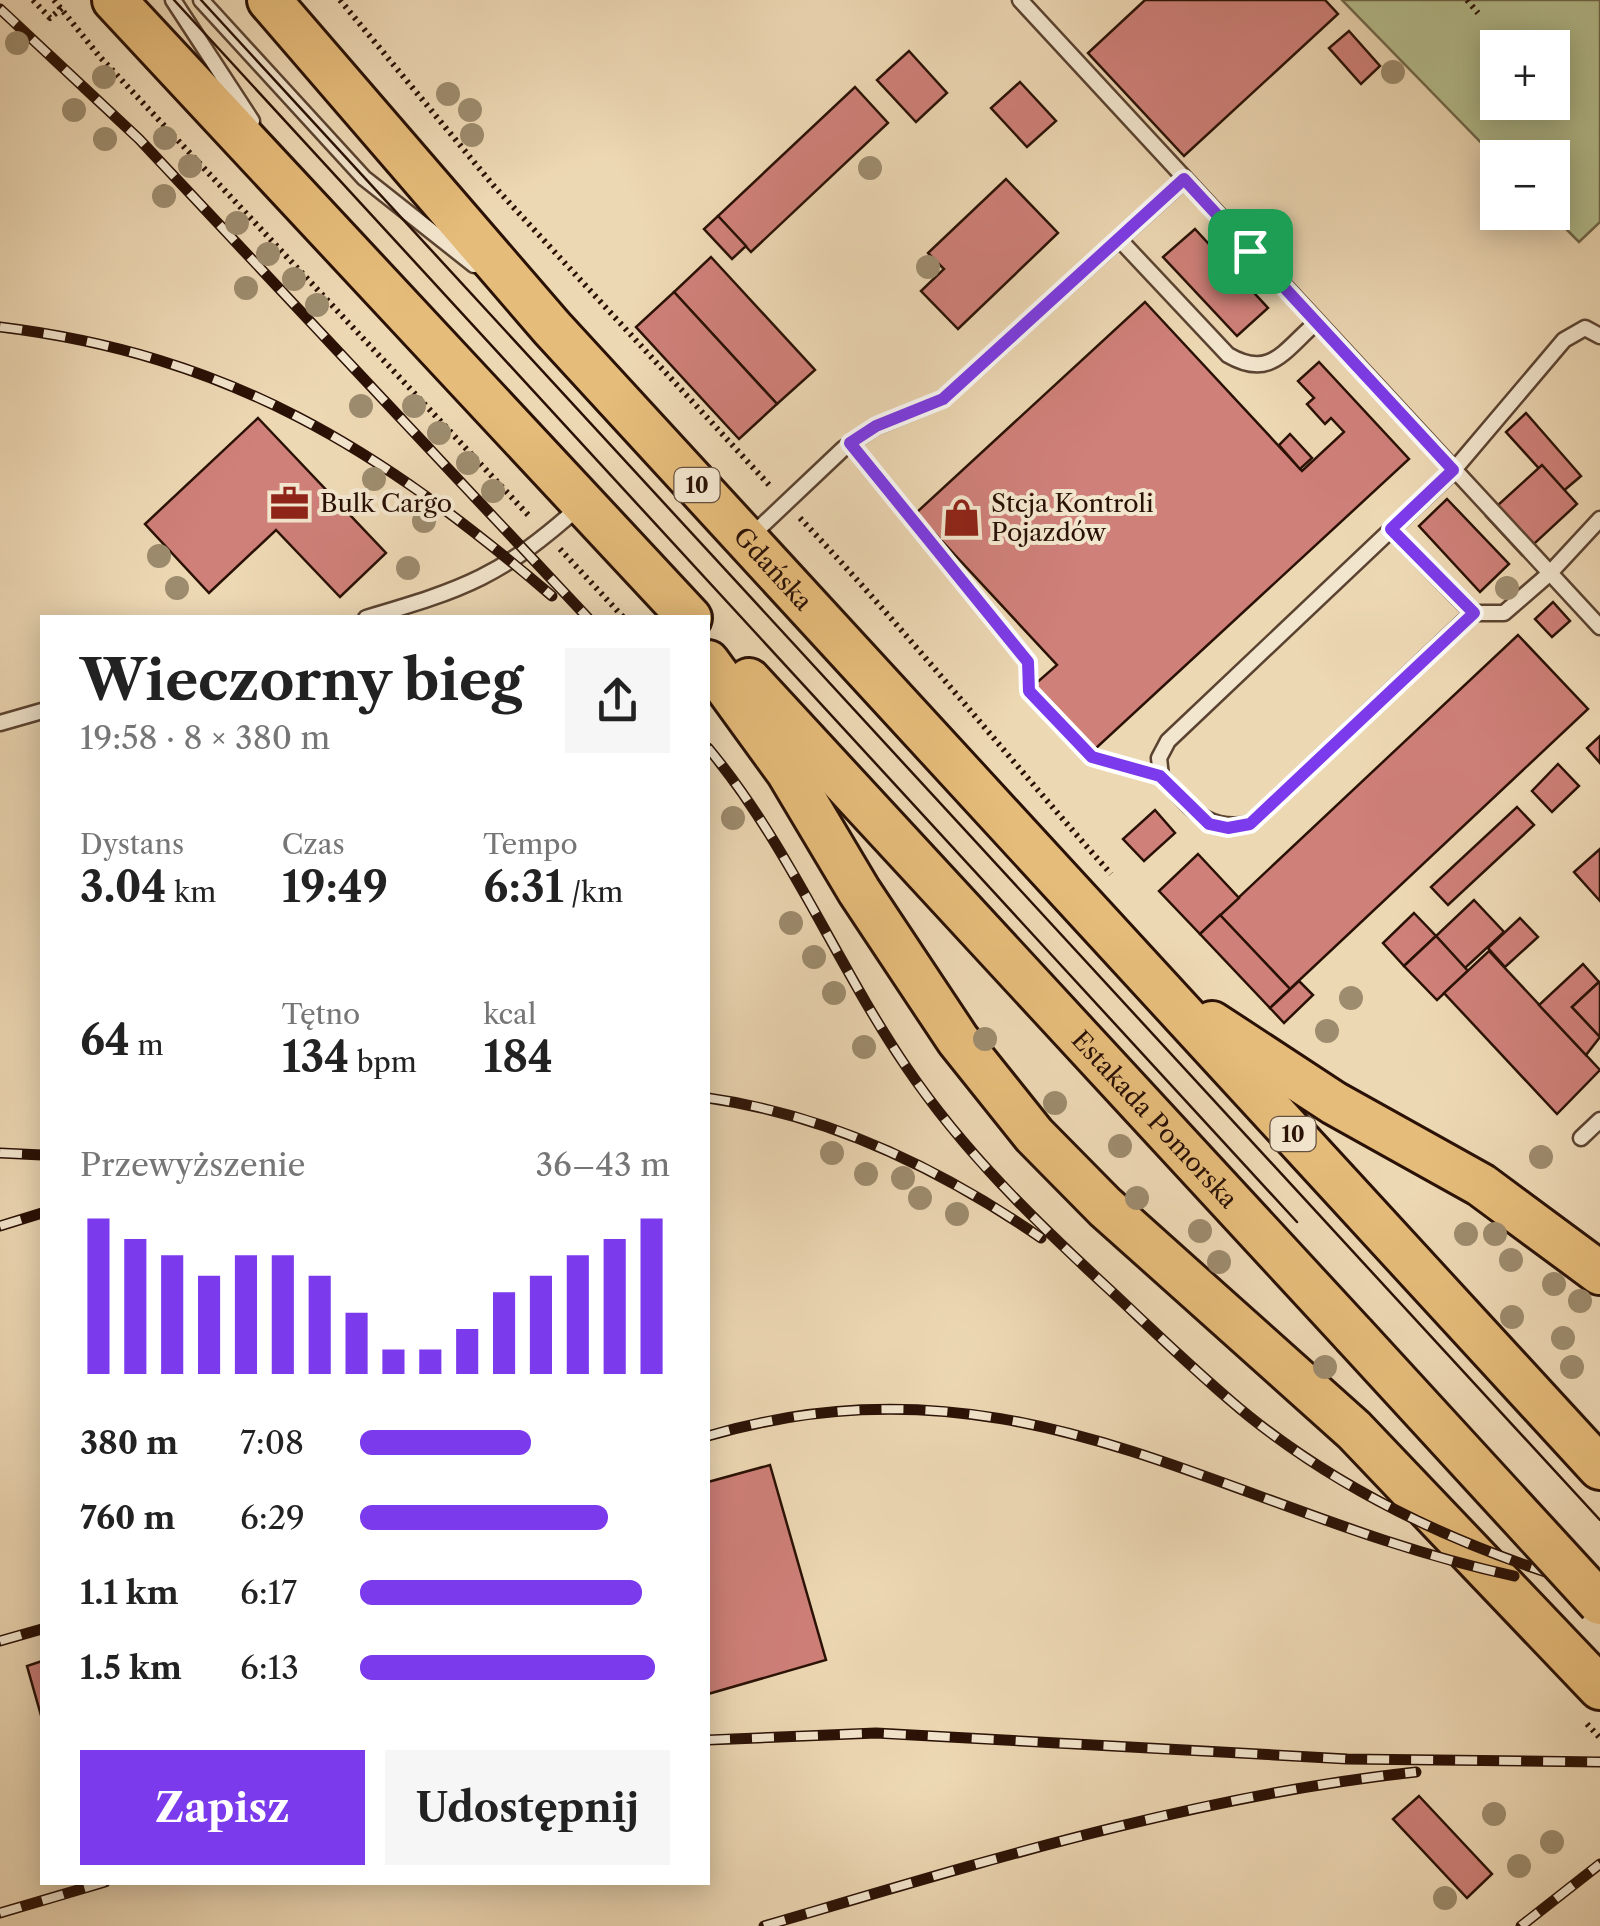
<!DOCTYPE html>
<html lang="pl">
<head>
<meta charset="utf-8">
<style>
  :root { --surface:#fff; --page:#f6f6f6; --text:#222; --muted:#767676; --accent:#7c3aed }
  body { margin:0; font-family:"Libre Caslon Text",serif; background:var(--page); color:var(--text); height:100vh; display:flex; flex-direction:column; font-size:38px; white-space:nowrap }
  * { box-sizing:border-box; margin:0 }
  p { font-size:32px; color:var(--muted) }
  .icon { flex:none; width:55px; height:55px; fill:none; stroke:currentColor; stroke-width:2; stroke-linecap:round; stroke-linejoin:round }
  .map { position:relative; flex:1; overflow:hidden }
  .side { position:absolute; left:40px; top:615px; width:670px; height:1270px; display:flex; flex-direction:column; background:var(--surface); border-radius:0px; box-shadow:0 5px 25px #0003 }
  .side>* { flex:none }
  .tools { position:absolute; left:1480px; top:30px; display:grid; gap:20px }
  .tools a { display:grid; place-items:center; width:90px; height:90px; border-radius:0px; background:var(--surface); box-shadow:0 5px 25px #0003; font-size:50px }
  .pin { position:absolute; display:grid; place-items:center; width:85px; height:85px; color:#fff; margin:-42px; border-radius:20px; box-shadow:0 5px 15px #0006 }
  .round { display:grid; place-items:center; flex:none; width:105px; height:105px; border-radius:0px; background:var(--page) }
  .head { display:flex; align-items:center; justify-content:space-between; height:170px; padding:0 40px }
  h1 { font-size:55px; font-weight:700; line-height:75px }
  .stats { display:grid; grid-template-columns:repeat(3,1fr); gap:15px; height:170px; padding:10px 40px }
  .stats div { display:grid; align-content:center }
  .stats b { font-size:42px; font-weight:700 }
  .stats small { font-size:28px; font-weight:400 }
  .stats p { font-size:28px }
  .chart { height:280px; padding:20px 40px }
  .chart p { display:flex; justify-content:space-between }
  .chart svg { width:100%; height:180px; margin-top:10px; stroke:var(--accent); stroke-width:6 }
  .cta { display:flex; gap:20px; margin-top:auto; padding:20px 40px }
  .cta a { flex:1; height:115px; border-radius:0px; background:var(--accent); color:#fff; font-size:40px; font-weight:700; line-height:115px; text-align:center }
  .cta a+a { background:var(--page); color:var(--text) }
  ul { padding:0 40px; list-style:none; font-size:32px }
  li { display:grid; grid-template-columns:160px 120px 1fr; align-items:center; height:75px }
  li i { height:25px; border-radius:12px; background:var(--accent) }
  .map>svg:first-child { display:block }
  .green { fill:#b5bf8f; stroke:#70684a; stroke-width:2.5; fill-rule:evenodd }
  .building { fill:#cf8079; stroke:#2a1105; stroke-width:2.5 }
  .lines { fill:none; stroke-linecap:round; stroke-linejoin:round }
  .lane-casing { stroke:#5b4331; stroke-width:19 }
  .primary-casing { stroke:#2a1105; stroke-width:48 }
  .path { stroke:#2a1105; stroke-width:6; stroke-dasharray:2.5 5; stroke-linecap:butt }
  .lane { stroke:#f3e6ce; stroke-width:14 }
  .primary { stroke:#e6bc7a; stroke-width:42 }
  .tram { stroke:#2a1105; stroke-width:2.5 }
  .rail-casing { stroke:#2a1105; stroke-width:11 }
  .rail { stroke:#f3e6ce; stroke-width:8; stroke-dasharray:22; stroke-linecap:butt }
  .primary-bridge-casing { stroke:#2a1105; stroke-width:48; stroke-linecap:butt }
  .primary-bridge { stroke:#e6bc7a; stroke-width:42 }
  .tree { fill:#9d8c6e }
  .route-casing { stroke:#fff; stroke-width:20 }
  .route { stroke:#7c3aed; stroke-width:12 }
  .labels { text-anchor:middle; stroke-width:8; stroke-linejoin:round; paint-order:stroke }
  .shield { fill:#f3e6ce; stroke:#665141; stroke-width:2.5 }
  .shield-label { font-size:22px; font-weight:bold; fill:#2a1105 }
  .poi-label { font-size:25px; fill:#2a1105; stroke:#f3e6ce; text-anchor:start }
  .street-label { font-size:25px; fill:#2a1105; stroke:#f3e6ce }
</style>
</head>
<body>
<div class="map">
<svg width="1600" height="1926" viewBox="0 0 1600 1926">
  <rect width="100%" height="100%" fill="#edd8b4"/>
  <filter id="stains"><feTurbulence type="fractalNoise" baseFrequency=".002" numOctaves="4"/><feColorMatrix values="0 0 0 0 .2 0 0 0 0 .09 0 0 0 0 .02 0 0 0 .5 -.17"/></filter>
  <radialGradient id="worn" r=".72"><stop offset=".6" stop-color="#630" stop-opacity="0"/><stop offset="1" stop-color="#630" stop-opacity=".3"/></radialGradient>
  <path class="green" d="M 1342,0 L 1600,0 L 1600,222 L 1579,242 L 1550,213 L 1552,158 L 1497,159 ZM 1498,48 L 1552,48 L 1552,102 L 1498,102 Z"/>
  <g class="building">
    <polygon points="1145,0 1325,0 1338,14 1184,156 1088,53"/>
    <polygon points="1349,31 1380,66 1361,84 1329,48"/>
    <polygon points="909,51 947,93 916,122 877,80"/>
    <polygon points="1020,82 1056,121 1027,147 991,108"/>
    <polygon points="855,87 888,123 751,252 718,216"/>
    <polygon points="1006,179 1058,233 958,329 921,291 944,269 928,253"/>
    <polygon points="718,216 746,246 732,259 704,229"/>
    <polygon points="1195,229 1268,308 1237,336 1163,257"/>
    <polygon points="711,257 815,370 777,404 674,292"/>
    <polygon points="674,292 777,404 739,439 636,327"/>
    <polygon points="1145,302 1302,471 1344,432 1331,418 1325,424 1307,404 1314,398 1298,381 1319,362 1409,459 1094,750 1034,685 1057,665 916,513"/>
    <polygon points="1526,413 1581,476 1561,493 1506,432"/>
    <polygon points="258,418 386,553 340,597 276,530 209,593 145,524"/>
    <polygon points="1290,434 1312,458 1300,469 1279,445"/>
    <polygon points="1542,465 1577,504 1522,555 1486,516"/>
    <polygon points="1447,499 1509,564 1480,592 1419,526"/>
    <polygon points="1553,602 1570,621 1552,637 1535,619"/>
    <polygon points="1518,635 1588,709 1290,989 1220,915"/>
    <polygon points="1600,736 1600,763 1587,748"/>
    <polygon points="1558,764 1579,786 1552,812 1532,791"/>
    <polygon points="1517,807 1534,825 1448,905 1431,887"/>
    <polygon points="1155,810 1175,833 1144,861 1123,839"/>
    <polygon points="1600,849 1600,901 1574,872"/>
    <polygon points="1198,854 1239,898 1200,934 1159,891"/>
    <polygon points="1474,900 1504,932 1465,968 1436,936"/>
    <polygon points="1414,913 1436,936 1404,966 1383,943"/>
    <polygon points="1220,915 1290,989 1270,1008 1200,934"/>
    <polygon points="1520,918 1538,937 1505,967 1488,948"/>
    <polygon points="1436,936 1468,971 1437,1000 1404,966"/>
    <polygon points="1489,951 1600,1070 1557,1114 1444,993"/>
    <polygon points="1583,964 1599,982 1572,1007 1600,1037 1586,1055 1539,1005"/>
    <polygon points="1299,981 1313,995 1284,1023 1270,1008"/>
    <polygon points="1599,982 1600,983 1600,1037 1572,1007"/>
    <polygon points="770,1465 826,1660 708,1694 708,1482"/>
    <polygon points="42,1661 42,1719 27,1666"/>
    <polygon points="1419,1796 1492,1874 1467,1898 1393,1819"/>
  </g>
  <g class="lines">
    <defs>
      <g id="lane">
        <polyline points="173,0 252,121"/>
        <polyline points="201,0 364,178 474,265"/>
        <polyline points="1020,0 1600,627"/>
        <path d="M 1119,239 L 1228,355 C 1271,380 1284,350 1317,322"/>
        <path d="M 1600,336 L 1585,328 L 1564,340 L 1453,471 L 1168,741 L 1159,758 L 1161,776 C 1192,807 1203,832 1250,824 L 1473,613 L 1504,613 L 1549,574 L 1600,519"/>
        <polyline points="1391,529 1473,613"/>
        <polyline points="751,536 844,448 875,427 943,399 1185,179"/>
        <path d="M 366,618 C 465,589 502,576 580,506"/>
        <polyline points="0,723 42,711"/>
        <polyline points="1581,1138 1600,1120"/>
      </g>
      <g id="primary">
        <polyline points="114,0 690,618"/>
        <path id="s1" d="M 269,0 L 552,328 L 1600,1468"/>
        <polyline points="708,662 788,772 859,891 958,1040 1034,1135 1105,1207 1354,1430 1600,1688"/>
        <path id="s2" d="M 749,680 L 1354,1335"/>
        <polyline points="1212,1023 1334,1103 1481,1185 1600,1273"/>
      </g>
    </defs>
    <use href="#lane" class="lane-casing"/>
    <use href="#primary" class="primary-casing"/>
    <g class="path">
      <polyline points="33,0 50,18 62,8"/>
      <polyline points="54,0 100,57 531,518"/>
      <polyline points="340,0 493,185 771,487"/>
      <polyline points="1467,0 1478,13"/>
      <polyline points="863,458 1028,662 1029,691 1092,757 1140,771"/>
      <path d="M 800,518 C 909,633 1006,756 1111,874"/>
      <polyline points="560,549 624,618"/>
      <polyline points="1587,1724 1600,1738"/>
    </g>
    <use href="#lane" class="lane"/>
    <use href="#primary" class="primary"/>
    <g class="tram">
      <polyline points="174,0 1297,1222"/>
      <polyline points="201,0 1600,1520"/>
    </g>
    <defs>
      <g id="rail">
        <polyline points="0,9 139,139 588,618"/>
        <path d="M 0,327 C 230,355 380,449 552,596"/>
        <path d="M 708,748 C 789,845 836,964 907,1068 C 964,1152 1036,1222 1110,1290 C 1156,1333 1201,1377 1250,1417 C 1354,1500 1473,1552 1600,1589"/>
        <path d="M 708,1098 C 829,1115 941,1169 1041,1238"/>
        <polyline points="0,1153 42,1155"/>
        <polyline points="0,1226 42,1213"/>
        <path d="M 708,1436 C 1024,1344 1224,1513 1514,1576"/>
        <polyline points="0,1641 42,1629"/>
        <polyline points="708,1740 876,1733 1347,1759 1600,1762"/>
        <polyline points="0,1913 105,1882"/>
        <path d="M 764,1926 C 979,1863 1193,1796 1416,1772"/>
        <polyline points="1521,1926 1600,1864"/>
      </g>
    </defs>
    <use href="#rail" class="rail-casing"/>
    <use href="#rail" class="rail"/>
    <defs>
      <polyline id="primary-bridge" points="1354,1335 1600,1603"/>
    </defs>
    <use href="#primary-bridge" class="primary-bridge-casing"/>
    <use href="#primary-bridge" class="primary-bridge"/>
  </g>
  <g class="tree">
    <circle cx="17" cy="43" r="12"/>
    <circle cx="1393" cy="72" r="12"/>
    <circle cx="104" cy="77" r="12"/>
    <circle cx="448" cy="94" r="12"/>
    <circle cx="74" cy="110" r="12"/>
    <circle cx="470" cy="110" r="12"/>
    <circle cx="472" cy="135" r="12"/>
    <circle cx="165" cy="138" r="12"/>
    <circle cx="105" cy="139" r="12"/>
    <circle cx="190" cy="166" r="12"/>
    <circle cx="870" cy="168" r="12"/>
    <circle cx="164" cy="196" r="12"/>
    <circle cx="237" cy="223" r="12"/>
    <circle cx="268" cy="254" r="12"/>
    <circle cx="928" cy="267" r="12"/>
    <circle cx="294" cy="279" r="12"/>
    <circle cx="246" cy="288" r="12"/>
    <circle cx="317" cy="305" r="12"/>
    <circle cx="361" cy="406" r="12"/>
    <circle cx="414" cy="406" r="12"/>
    <circle cx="439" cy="433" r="12"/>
    <circle cx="468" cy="463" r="12"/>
    <circle cx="374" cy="479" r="12"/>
    <circle cx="493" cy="491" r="12"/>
    <circle cx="424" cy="521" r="12"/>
    <circle cx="159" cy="556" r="12"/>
    <circle cx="408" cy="568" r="12"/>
    <circle cx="177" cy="588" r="12"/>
    <circle cx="1507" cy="588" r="12"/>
    <circle cx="733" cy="818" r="12"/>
    <circle cx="791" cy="923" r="12"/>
    <circle cx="814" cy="957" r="12"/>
    <circle cx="834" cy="993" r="12"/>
    <circle cx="1351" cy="998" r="12"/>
    <circle cx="1327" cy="1031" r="12"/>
    <circle cx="985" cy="1039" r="12"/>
    <circle cx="864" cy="1047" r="12"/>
    <circle cx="1055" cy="1103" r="12"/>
    <circle cx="1120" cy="1146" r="12"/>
    <circle cx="832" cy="1153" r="12"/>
    <circle cx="1541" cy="1157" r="12"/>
    <circle cx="866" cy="1174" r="12"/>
    <circle cx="903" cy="1178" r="12"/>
    <circle cx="920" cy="1198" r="12"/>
    <circle cx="1137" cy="1198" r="12"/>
    <circle cx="957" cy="1214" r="12"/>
    <circle cx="1200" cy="1231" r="12"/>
    <circle cx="1466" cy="1234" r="12"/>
    <circle cx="1495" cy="1234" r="12"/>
    <circle cx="1511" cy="1260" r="12"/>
    <circle cx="1219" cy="1262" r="12"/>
    <circle cx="1554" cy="1284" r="12"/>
    <circle cx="1580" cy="1301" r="12"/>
    <circle cx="1512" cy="1317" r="12"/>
    <circle cx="1563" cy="1338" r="12"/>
    <circle cx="1325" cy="1367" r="12"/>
    <circle cx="1572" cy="1367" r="12"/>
    <circle cx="1494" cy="1814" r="12"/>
    <circle cx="1552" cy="1842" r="12"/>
    <circle cx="1519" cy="1866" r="12"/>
    <circle cx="1445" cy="1898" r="12"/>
  </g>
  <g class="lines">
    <defs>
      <polygon id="route" points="1184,179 1453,470 1391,529 1474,613 1250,824 1228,828 1209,824 1160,776 1092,757 1029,691 1028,662 850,443 876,426 943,399"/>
    </defs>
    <use href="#route" class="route-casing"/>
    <use href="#route" class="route"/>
  </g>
  <defs>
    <symbol id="office-bare" viewBox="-9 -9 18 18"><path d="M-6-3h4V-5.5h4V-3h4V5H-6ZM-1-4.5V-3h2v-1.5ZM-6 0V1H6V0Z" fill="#8f2418" stroke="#f3e6ce" stroke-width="2.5" paint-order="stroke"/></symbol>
    <symbol id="shop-bare" viewBox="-9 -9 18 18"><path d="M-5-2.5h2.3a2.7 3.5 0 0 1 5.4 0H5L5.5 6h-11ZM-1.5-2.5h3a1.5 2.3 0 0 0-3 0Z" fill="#8f2418" stroke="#f3e6ce" stroke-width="2.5" paint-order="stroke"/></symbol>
  </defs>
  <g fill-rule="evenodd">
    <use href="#office-bare" x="262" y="476" width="55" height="55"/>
    <use href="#shop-bare" x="934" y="490" width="55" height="55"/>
  </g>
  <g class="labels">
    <g class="shield">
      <rect x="674.5" y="468" width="45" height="34" rx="8"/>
      <rect x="1270.5" y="1117" width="45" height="34" rx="8"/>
    </g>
    <g class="shield-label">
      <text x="697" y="493">10</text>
      <text x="1293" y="1142">10</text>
    </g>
    <g class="poi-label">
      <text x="320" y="512">Bulk Cargo</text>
      <text x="991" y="512">Stcja Kontroli<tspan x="991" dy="29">Pojazdów</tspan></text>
    </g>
    <g class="street-label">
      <text dy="9" stroke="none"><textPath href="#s1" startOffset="760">Gdańska</textPath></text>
      <text dy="9" stroke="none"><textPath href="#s2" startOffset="598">Estakada Pomorska</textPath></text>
    </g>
  </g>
  <rect width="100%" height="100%" filter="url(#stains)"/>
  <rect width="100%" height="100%" fill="url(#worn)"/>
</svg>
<div class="tools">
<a>+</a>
<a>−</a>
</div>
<div class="pin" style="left:1250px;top:251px;background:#1e9e55"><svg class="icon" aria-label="arrive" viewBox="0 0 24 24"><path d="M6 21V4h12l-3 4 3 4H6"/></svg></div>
<section class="side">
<div class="head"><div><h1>Wieczorny bieg</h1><p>19:58 · 8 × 380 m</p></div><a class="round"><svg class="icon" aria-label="share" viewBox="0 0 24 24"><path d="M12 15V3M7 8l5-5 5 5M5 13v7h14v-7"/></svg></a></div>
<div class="stats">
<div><p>Dystans</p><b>3.04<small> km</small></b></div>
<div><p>Czas</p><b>19:49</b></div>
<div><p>Tempo</p><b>6:31<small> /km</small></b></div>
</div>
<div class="stats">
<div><b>64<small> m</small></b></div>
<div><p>Tętno</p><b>134<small> bpm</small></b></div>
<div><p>kcal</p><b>184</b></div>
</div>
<div class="chart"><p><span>Przewyższenie</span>36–43 m</p>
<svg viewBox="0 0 160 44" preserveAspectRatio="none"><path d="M5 44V6M15 44V11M25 44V15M35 44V20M45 44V15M55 44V15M65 44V20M75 44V29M85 44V38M95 44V38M105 44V33M115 44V24M125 44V20M135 44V15M145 44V11M155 44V6"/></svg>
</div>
<ul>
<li><b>380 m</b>7:08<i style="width:55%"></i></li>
<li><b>760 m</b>6:29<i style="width:80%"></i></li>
<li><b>1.1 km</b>6:17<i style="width:91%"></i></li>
<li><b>1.5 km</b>6:13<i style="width:95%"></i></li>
</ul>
<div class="cta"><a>Zapisz</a><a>Udostępnij</a></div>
</section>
</div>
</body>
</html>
